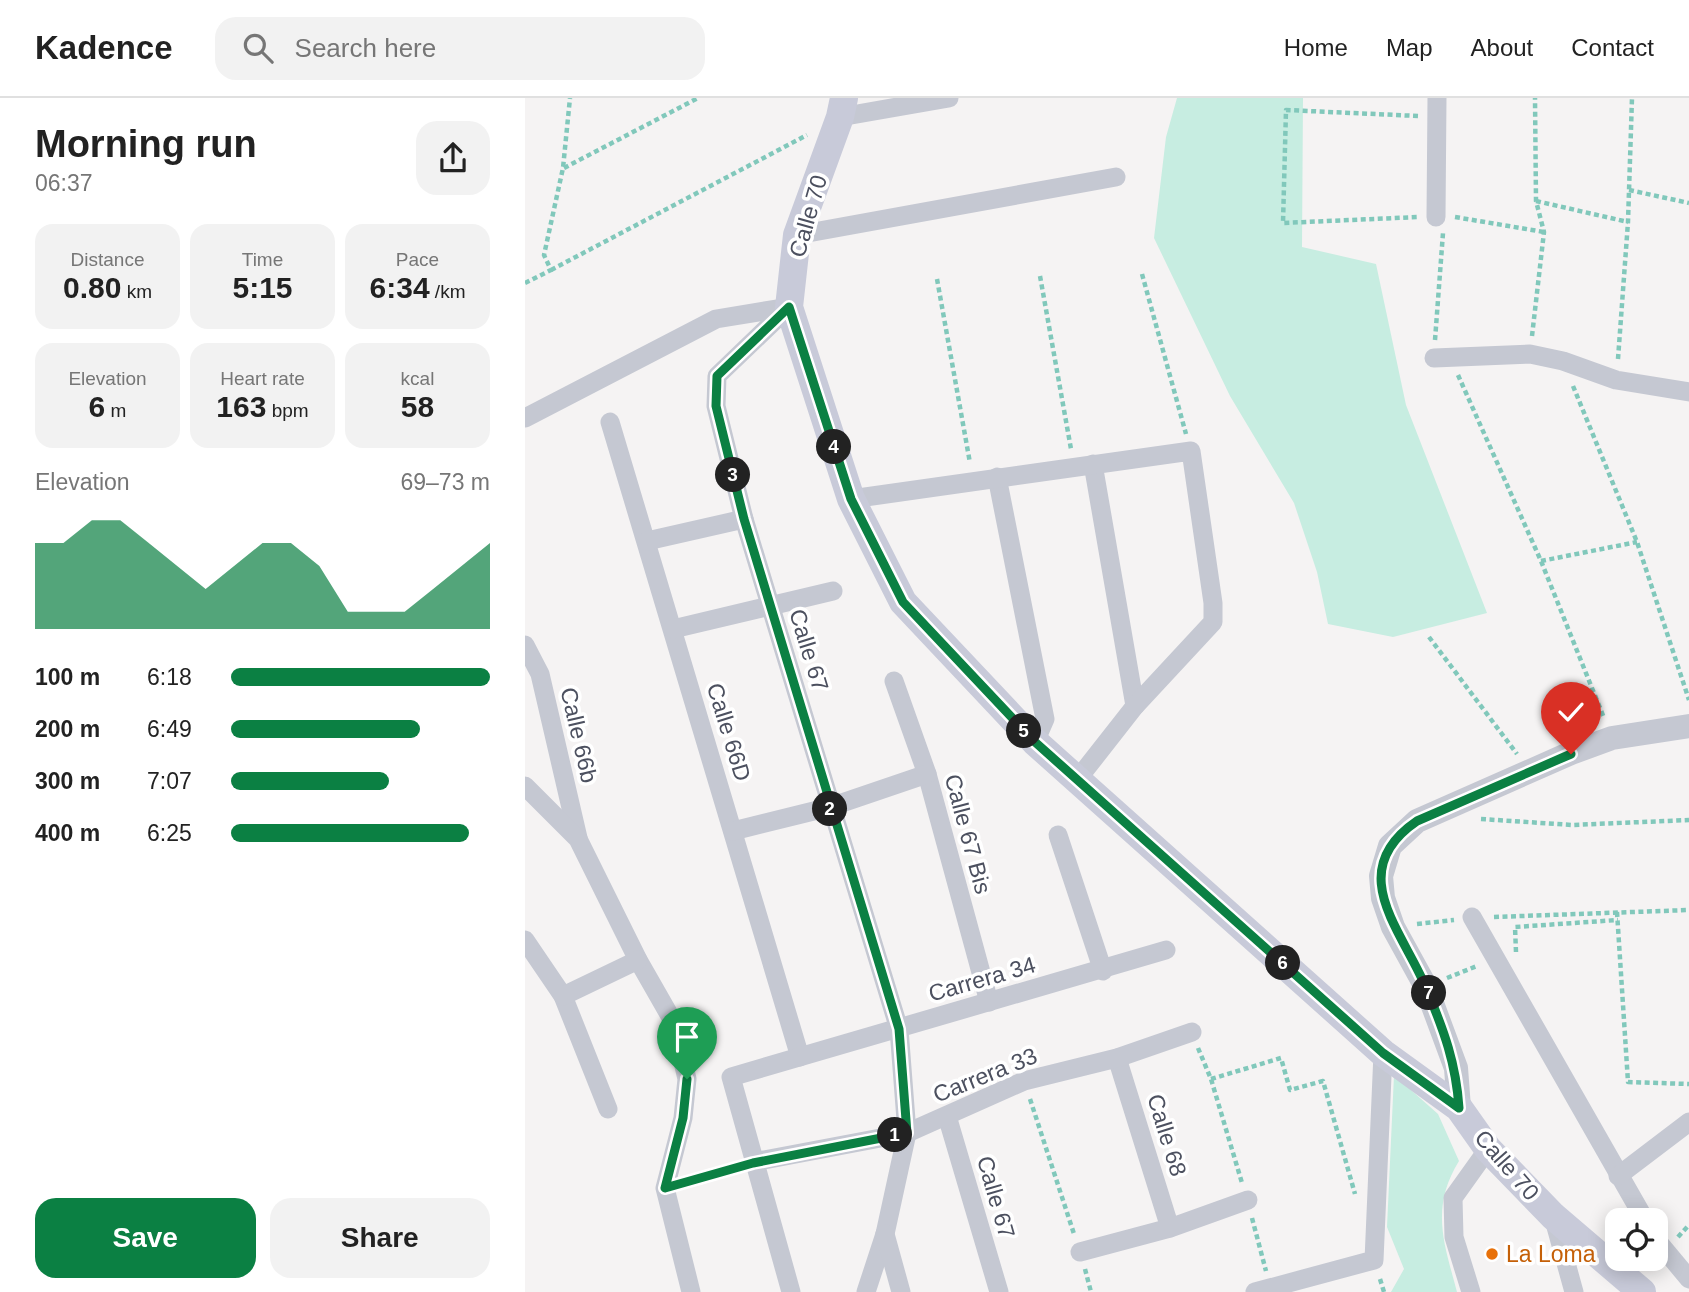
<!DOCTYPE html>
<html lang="en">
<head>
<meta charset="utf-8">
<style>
  :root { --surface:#fff; --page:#f2f2f2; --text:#222; --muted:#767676; --line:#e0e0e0; --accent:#0b8043 }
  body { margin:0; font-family:Helvetica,sans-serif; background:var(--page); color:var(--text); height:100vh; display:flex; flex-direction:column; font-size:26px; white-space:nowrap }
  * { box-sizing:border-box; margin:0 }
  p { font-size:23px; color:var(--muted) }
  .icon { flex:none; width:38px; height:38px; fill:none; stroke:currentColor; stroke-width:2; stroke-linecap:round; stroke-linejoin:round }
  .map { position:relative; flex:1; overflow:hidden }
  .details { display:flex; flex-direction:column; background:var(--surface); width:525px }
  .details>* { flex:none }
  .tools { position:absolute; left:1080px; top:1110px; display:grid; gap:14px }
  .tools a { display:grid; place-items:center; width:63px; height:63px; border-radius:14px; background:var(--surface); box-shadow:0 4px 18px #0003; font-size:35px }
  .pin { position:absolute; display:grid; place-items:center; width:60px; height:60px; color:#fff; margin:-72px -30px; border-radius:50% 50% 50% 0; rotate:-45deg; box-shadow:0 0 7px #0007 }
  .pin .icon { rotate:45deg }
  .km { position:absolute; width:35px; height:35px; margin:-18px; border-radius:50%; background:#222; color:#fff; font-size:19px; line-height:35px; text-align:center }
  .round { display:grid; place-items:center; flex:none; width:74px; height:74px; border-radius:21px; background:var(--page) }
  .summary { display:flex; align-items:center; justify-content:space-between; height:119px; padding:0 35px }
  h1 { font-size:38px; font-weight:700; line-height:52px }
  .figures { display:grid; grid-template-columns:repeat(3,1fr); gap:10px; height:119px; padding:7px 35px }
  .figures div { display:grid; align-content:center; border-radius:18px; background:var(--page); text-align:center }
  .figures b { font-size:30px; font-weight:700 }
  .figures small { font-size:19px; font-weight:400 }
  .figures p { font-size:19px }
  .chart { height:196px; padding:14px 35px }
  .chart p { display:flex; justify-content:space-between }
  .chart svg { width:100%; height:126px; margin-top:7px; fill:var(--accent); opacity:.7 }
  .cta { display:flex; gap:14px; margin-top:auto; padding:14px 35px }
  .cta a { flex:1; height:80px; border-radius:21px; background:var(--accent); color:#fff; font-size:28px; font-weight:700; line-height:80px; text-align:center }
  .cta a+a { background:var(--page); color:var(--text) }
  ul { padding:0 35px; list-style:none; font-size:23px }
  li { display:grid; grid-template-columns:112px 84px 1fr; align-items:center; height:52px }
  li i { height:18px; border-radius:9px; background:var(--accent) }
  header { display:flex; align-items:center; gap:42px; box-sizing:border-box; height:98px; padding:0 35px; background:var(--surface); border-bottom:2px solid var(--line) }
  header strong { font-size:33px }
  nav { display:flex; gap:38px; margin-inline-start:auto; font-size:24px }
  .search { width:490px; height:63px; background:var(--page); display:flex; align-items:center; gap:18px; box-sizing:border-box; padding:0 24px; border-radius:21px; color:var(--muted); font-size:26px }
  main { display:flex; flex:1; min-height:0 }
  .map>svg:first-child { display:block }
  .green { fill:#c7ede1 }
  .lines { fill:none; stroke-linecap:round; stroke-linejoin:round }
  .path { stroke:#81c8bb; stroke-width:4.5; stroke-dasharray:5 3.5; stroke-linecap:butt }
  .minor { stroke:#c5c8d2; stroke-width:19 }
  .tertiary { stroke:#c5c8d2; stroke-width:24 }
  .secondary { stroke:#c8cad9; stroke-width:28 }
  .route-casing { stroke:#fff; stroke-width:14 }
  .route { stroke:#0b8043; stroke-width:9 }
  .food-dot { fill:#e8710a; stroke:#fff; stroke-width:2.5 }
  .labels { text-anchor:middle; stroke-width:7; stroke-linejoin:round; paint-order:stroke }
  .street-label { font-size:23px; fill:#4c505f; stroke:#fff }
  .food-label { font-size:23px; fill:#c56008; stroke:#fff; text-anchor:start }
</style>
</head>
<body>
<header>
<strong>Kadence</strong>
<div class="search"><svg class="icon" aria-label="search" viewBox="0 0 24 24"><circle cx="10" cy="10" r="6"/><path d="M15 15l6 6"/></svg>Search here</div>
<nav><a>Home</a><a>Map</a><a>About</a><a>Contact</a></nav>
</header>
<main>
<section class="details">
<div class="summary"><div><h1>Morning run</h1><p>06:37</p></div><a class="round"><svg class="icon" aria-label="share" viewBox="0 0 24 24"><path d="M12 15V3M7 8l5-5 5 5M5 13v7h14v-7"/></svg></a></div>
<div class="figures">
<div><p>Distance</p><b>0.80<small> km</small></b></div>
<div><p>Time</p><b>5:15</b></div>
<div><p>Pace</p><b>6:34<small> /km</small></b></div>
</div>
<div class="figures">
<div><p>Elevation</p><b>6<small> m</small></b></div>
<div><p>Heart rate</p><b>163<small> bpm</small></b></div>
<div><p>kcal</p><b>58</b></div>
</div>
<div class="chart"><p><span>Elevation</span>69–73 m</p>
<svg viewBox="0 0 160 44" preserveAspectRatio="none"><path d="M0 44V14L10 14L20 6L30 6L40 14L50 22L60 30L70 22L80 14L90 14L100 22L110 38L120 38L130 38L140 30L150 22L160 14V44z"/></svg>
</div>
<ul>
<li><b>100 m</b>6:18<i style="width:100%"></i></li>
<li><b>200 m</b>6:49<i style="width:73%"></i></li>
<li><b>300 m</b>7:07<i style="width:61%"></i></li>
<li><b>400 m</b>6:25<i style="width:92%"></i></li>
</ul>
<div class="cta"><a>Save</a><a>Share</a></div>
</section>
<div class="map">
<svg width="1164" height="1194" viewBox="0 0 1164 1194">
  <rect width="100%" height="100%" fill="#f5f3f3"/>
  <g class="green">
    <polygon points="652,0 778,0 777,149 851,166 881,307 962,515 868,539 803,526 792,474 769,405 705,298 629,140 641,39"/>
    <path d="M 869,977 L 913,1016 L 934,1063 C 905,1110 919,1145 932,1194 L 866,1194 L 879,1171 L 862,1129 Z"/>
  </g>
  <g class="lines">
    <g class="path">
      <polyline points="893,18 761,12 758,125 894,119"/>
      <polyline points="39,70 173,0"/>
      <polyline points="1104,92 1164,105"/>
      <polyline points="1011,103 1103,124"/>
      <polyline points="930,119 1019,134"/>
      <polyline points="26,172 282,37"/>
      <polyline points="617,176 661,336"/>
      <polyline points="515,178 546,351"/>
      <polyline points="412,181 445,365"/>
      <polyline points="0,185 26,172 19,157 38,70 45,0"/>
      <polyline points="1007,238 1019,134 1011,103 1010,0"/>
      <polyline points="910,242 918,135"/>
      <polyline points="1093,261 1103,124 1107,0"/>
      <polyline points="933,277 1016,463 1079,620"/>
      <polyline points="1048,288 1112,444 1164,602"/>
      <polyline points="1016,463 1112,444"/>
      <polyline points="904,539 992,656"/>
      <polyline points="956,721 1047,727 1164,722"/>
      <polyline points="1092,814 1103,984 1164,986"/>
      <polyline points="969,819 1164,812"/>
      <polyline points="892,826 929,822"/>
      <polyline points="991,854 990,829 1093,822"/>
      <polyline points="922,880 952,868"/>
      <polyline points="673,950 686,981 717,1085"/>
      <polyline points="686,981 756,960 765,992 798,983 830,1096"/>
      <polyline points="505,1001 549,1136"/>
      <polyline points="162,1083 211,1070"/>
      <polyline points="727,1120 741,1173"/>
      <polyline points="1153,1139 1164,1127"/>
      <polyline points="560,1171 566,1194"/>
      <polyline points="855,1181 859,1194"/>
    </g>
    <g class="minor">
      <polyline points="315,19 424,0"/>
      <polyline points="911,119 912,0"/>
      <polyline points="272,137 591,79"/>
      <polyline points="264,209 192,278 191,308 219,421 374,931 382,1035 360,1136 341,1194"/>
      <polyline points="909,260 1005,256 1038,263 1091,282 1164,294"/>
      <polyline points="0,320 191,221 264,209"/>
      <polyline points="85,324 275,959"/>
      <polyline points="568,366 610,608"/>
      <polyline points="472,379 520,621 510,644"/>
      <polyline points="326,401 666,353 688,505 688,524 610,608 552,682"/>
      <polyline points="122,443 219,421"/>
      <polyline points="148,531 308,493"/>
      <polyline points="0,547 15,576 53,740"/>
      <polyline points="369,583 402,676 464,904"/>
      <polyline points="0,688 53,741 113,862 149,925 162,981 158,1020 140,1090 166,1194"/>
      <polyline points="208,733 305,709 402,676"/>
      <polyline points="533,737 578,873"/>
      <polyline points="947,819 1120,1122"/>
      <polyline points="0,842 38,898 83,1011"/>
      <polyline points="38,898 113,862"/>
      <polyline points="592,960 645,1130"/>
      <polyline points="422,1018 474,1194"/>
      <polyline points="228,1064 382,1035 499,983 592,960 667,934"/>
      <polyline points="1093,1078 1164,1024"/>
      <polyline points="1028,1118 1049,1194"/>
      <polyline points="360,1136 376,1194"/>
      <polyline points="1130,1140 1164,1181"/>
      <polyline points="555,1154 645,1130 723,1102"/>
      <polyline points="266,1194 206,979 641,852"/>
      <polyline points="730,1194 849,1162 858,955"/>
      <polyline points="946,1194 929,1139 928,1100 963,1051"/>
    </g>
    <polyline class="tertiary" points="934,1010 931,970 901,889 868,829 858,800 856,778 865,748 892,723 1046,655 1087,640 1164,628"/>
    <polyline class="secondary" points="319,0 315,19 272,137 264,209 326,401 378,504 510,644 858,955 934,1010 963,1051 1028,1118 1117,1194"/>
  </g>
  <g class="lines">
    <defs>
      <path id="route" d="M 162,981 L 158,1020 L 140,1090 L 228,1065 L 382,1035 L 374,931 L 219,421 L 191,308 L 192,278 L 264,209 L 326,401 L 378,504 L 510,644 L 858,955 L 934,1010 C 931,965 919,933 902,892 C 879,834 817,774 892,723 L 1046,656"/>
    </defs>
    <use href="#route" class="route-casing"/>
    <use href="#route" class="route"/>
  </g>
  <circle class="food-dot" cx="967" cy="1156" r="7"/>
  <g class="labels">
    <g class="street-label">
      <text transform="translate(283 118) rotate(-74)" y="8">Calle 70</text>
      <text transform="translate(284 552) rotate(73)" y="8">Calle 67</text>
      <text transform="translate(204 634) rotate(73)" y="8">Calle 66D</text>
      <text transform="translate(54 637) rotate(77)" y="8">Calle 66b</text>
      <text transform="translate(443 736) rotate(75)" y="8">Calle 67 Bis</text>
      <text transform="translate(457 881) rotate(-16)" y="8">Carrera 34</text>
      <text transform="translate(460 977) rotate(-22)" y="8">Carrera 33</text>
      <text transform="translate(642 1037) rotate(73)" y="8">Calle 68</text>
      <text transform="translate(982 1067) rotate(49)" y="8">Calle 70</text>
      <text transform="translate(471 1099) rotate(74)" y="8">Calle 67</text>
    </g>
    <g class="food-label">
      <text x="981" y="1164">La Loma</text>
    </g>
  </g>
</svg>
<div class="tools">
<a><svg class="icon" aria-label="locate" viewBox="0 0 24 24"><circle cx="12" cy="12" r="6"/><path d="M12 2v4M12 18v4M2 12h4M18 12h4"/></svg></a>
</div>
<div class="pin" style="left:162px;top:981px;background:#1e9e55"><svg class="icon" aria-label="arrive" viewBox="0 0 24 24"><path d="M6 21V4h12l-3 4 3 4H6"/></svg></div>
<div class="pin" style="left:1046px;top:656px;background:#d93025"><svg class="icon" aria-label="check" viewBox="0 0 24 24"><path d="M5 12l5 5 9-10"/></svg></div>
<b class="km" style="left:370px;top:1037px">1</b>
<b class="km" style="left:305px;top:711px">2</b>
<b class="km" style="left:208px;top:377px">3</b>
<b class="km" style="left:309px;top:349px">4</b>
<b class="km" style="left:499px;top:633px">5</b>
<b class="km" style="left:758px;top:865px">6</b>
<b class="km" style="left:904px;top:895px">7</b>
</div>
</main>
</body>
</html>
